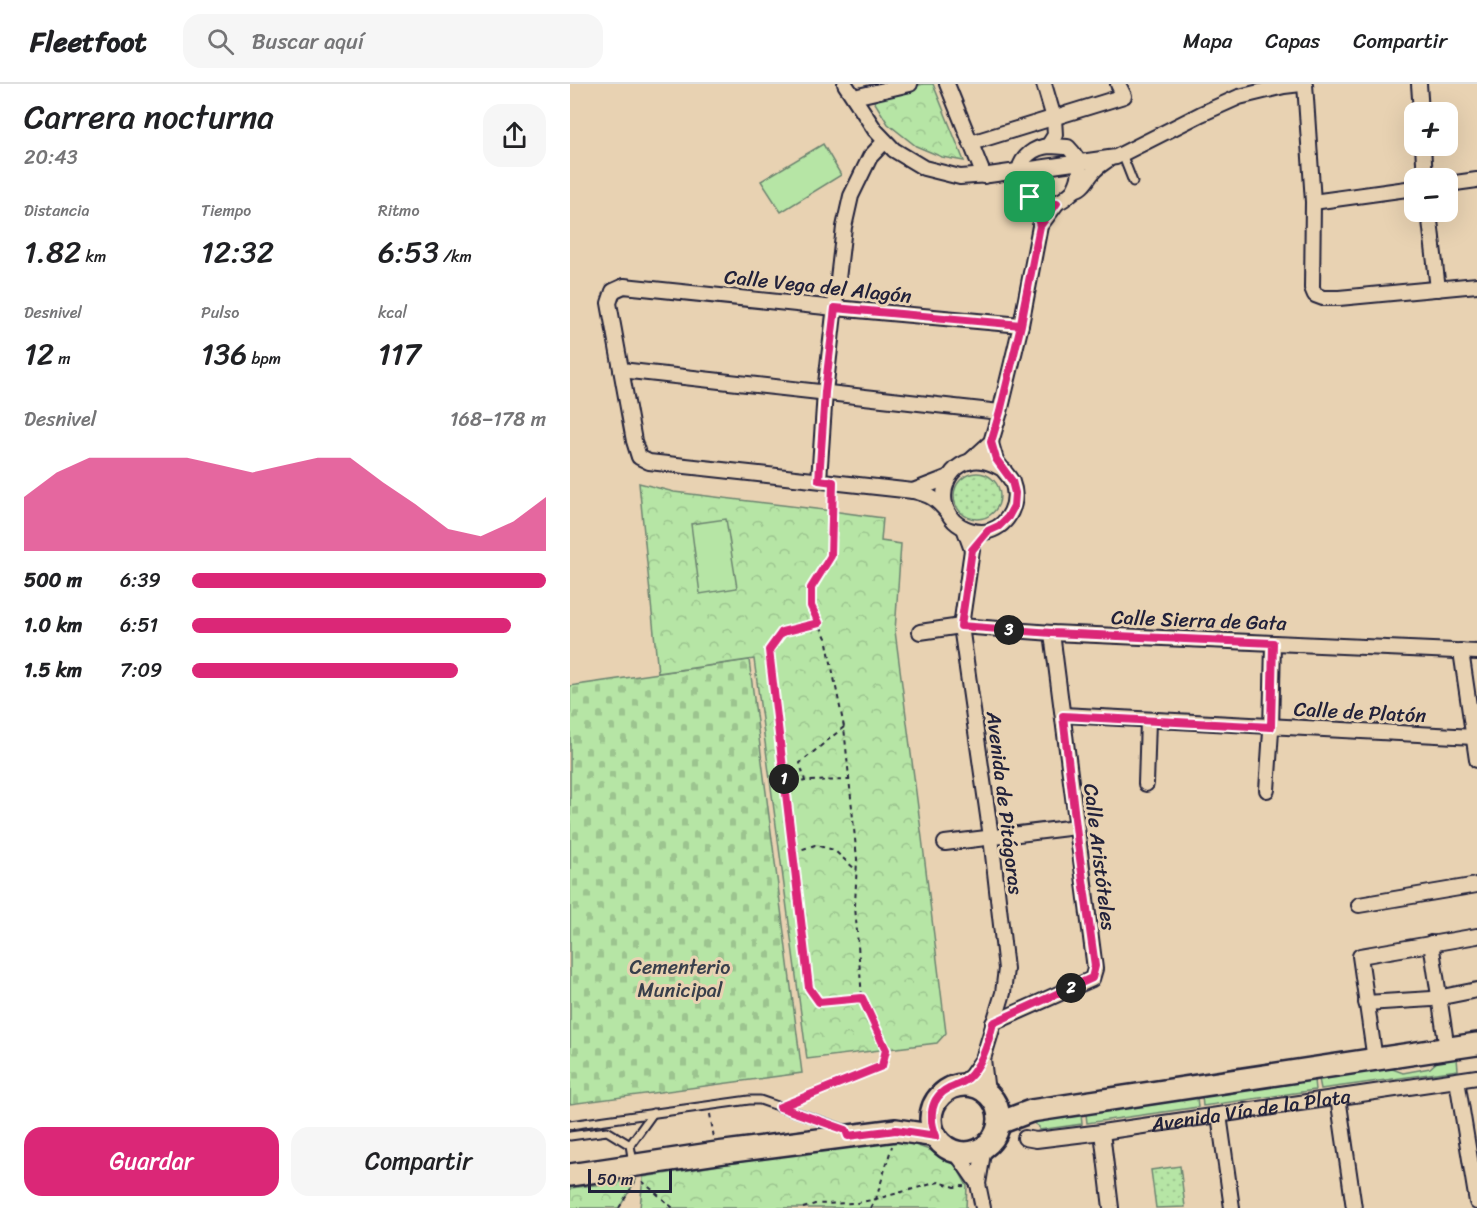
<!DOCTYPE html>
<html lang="es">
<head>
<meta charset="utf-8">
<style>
  :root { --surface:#fff; --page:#f6f6f6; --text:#202124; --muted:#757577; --line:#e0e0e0; --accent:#db2777 }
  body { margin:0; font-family:Sriracha,sans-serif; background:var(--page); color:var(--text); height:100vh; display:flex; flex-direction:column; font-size:22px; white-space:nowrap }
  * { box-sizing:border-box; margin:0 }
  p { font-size:20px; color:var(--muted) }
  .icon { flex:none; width:33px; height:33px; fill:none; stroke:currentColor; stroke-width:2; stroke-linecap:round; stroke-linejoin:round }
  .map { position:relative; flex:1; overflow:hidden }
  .sheet { display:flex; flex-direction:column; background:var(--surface); width:570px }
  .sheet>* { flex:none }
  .controls { position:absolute; left:834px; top:18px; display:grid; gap:12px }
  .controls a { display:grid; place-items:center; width:54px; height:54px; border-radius:12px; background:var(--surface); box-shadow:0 6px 24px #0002; font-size:30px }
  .scale { position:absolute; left:18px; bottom:15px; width:84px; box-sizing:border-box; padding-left:6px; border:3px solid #22223b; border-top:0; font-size:16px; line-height:21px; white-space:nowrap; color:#22223b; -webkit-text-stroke:4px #e8d2b2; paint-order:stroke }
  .pin { position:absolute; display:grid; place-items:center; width:51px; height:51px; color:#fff; margin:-26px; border-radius:12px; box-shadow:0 3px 9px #0006 }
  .km { position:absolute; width:30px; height:30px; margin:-15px; border-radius:50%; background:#222; color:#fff; font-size:16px; line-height:30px; text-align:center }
  .round { display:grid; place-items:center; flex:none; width:63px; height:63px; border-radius:18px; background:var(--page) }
  .overview { display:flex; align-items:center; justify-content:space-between; height:102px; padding:0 24px }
  h1 { font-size:33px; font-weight:600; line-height:45px }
  .figures { display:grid; grid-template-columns:repeat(3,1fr); gap:9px; height:102px; padding:6px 24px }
  .figures div { display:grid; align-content:center }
  .figures b { font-size:30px; font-weight:600 }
  .figures small { font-size:16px; font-weight:400 }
  .figures p { font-size:16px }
  .chart { height:168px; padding:12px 24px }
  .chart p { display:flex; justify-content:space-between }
  .chart svg { width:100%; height:108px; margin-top:6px; fill:var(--accent); opacity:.7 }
  .button { display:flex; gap:12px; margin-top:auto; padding:12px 24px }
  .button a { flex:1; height:69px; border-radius:18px; background:var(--accent); color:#fff; font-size:24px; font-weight:600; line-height:69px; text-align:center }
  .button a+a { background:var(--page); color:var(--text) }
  ul { padding:0 24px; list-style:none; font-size:20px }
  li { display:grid; grid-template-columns:96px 72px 1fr; align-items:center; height:45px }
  li i { height:15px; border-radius:8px; background:var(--accent) }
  header { display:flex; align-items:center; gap:36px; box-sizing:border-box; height:84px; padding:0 30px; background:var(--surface); border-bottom:2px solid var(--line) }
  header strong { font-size:28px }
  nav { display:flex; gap:33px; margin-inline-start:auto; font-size:21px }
  .search { width:420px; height:54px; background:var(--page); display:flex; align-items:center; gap:15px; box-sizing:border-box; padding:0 21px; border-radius:18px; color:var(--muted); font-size:22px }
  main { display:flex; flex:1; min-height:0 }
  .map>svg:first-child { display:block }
  .grass { fill:url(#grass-dots); stroke:#6c8470; stroke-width:1.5 }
  .cemetery { fill:url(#cemetery-stones); stroke:#6c8470; stroke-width:1.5 }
  .park { fill:url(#park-crowns); stroke:#6c8470; stroke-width:1.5 }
  .garden { fill:#b6e5a5; stroke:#6c8470; stroke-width:1.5 }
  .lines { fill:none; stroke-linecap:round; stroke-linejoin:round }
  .lane-casing { stroke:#22223b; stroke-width:11 }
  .street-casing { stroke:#22223b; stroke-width:18 }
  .primary-casing { stroke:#22223b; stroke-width:26 }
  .path { stroke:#22223b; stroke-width:2; stroke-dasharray:4.5 4.5; stroke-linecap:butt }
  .lane { stroke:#e8d2b2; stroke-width:7 }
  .street { stroke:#e8d2b2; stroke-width:14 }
  .primary { stroke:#e8d2b2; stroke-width:21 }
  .route-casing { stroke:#fff; stroke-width:12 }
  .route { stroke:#db2777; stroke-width:8 }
  .labels { text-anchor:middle; stroke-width:6; stroke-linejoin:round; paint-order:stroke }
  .street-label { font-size:20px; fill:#22223b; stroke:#e8d2b2 }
  .park-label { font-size:20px; fill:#383f4b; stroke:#e8d2b2 }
</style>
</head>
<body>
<header>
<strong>Fleetfoot</strong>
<div class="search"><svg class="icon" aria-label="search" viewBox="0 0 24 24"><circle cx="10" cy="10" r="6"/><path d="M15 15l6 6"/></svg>Buscar aquí</div>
<nav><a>Mapa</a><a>Capas</a><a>Compartir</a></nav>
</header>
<main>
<section class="sheet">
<div class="overview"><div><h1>Carrera nocturna</h1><p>20:43</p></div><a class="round"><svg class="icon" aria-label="share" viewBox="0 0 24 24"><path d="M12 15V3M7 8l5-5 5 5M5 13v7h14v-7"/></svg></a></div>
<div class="figures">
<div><p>Distancia</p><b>1.82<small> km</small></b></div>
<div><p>Tiempo</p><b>12:32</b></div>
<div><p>Ritmo</p><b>6:53<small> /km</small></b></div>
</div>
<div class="figures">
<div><p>Desnivel</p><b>12<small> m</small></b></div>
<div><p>Pulso</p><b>136<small> bpm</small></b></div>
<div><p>kcal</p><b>117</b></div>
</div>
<div class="chart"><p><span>Desnivel</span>168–178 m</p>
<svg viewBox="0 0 160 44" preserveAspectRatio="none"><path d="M0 44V22L10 12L20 6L30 6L40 6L50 6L60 9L70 12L80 9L90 6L100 6L110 16L120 25L130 35L140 38L150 32L160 22V44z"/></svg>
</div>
<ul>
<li><b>500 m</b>6:39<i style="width:100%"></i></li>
<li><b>1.0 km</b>6:51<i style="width:90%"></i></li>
<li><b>1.5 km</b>7:09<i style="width:75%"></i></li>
</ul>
<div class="button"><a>Guardar</a><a>Compartir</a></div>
</section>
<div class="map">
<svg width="907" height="1124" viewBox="0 0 907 1124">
  <defs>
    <pattern id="grass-dots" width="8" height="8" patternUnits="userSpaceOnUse" patternTransform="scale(1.5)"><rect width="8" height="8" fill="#b6e5a5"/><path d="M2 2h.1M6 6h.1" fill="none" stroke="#9cc48f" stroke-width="1.8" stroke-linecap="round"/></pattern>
    <pattern id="cemetery-stones" width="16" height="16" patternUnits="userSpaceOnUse" patternTransform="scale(1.5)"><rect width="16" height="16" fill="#b6e5a5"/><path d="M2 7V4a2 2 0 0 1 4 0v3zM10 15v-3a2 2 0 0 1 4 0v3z" fill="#9cc48f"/></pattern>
    <pattern id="park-crowns" width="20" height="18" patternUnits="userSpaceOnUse" patternTransform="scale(1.5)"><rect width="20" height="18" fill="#b6e5a5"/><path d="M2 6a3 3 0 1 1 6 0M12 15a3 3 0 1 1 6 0" fill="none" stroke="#9cc48f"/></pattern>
  </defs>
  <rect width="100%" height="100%" fill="#e8d2b2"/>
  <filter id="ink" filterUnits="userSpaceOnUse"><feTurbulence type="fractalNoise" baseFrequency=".0167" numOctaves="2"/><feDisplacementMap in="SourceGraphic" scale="12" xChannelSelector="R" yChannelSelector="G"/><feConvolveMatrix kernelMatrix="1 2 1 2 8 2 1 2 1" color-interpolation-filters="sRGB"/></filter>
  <g filter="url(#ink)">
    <g class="grass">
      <circle cx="407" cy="412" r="23"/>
      <polygon points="610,1082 615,1123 586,1124 581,1086"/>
    </g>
    <polygon class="cemetery" points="179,576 232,989 0,1020 0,602"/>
    <g class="park">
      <polygon points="353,0 363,0 394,77 372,73 346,62 318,40 302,14"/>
      <polygon points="69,399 104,408 254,426 313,434 311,457 331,460 325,547 352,754 376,949 367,959 237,975 184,575 88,589"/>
      <polygon points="325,1054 368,1069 385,1080 397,1102 396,1124 70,1124 73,1093"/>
      <polygon points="66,1096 49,1124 0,1124 0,1104"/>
    </g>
    <g class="garden">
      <polygon points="253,60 271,91 211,128 191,97"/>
      <polygon points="156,435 167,504 130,510 121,440"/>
      <polygon points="887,974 888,986 751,1005 749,995 820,984 833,989 860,984 868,977"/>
      <polygon points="744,996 745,1006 633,1022 632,1012"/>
      <polygon points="627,1013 628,1023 517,1039 516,1030"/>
      <polygon points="511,1030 512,1040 469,1046 469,1043 462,1038"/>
    </g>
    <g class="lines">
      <defs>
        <g id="lane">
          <polyline points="552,70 563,98"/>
          <polyline points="0,1041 179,1016 190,1016 274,1045"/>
          <polyline points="0,1052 37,1047 60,1061"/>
          <polyline points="63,1079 60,1061 83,1029"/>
        </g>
        <g id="street">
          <polyline points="275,0 305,46 324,66 354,84 390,93 419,91 546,73 631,30 669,13 714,2 731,0"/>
          <polyline points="377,0 414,92"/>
          <polyline points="474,0 484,34 485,51 478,62"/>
          <polyline points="735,0 743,118 742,204 745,211 753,214 769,214 907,201"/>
          <polyline points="849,0 851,28"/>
          <polyline points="284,13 340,0"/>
          <polyline points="401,59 554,12 548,0"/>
          <polyline points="853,62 855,94"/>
          <polyline points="878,100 907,96"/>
          <path d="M 504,106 C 513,89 512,77 498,63 C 492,63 485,62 479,62 C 447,65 436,102 467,116 C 475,120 482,121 490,117 C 496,115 499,110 505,106 C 510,103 508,106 513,101 C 517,97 520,91 524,87 C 528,82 534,79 539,75"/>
          <polyline points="743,118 844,104"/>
          <polyline points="859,128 868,205"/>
          <polyline points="51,286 430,328"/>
          <path d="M 421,358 C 422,364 424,370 426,376 C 430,384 438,390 442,398 C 450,418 439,441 419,447 C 408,450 392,445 384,437 C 362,414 379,372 413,377 C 421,378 427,382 434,386"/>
          <polyline points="399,378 421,358 430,328 451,241 470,142 487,119"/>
          <polyline points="249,396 255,308 274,143 281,112 300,73 315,57"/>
          <polyline points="343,407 379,393"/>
          <path d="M 378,429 C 366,415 361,411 343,407 L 79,378 L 69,373 L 64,357 L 39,219 L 43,207 L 54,202 L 265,224 L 451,241"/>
          <polyline points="350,548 391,542 482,549 907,568"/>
          <polyline points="891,567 907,676"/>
          <polyline points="493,631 904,653"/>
          <polyline points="576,700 578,636"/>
          <polyline points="697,706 701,647 703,559"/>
          <polyline points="375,759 506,743"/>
          <polyline points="789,821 907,801"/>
          <polyline points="861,859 877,965"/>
          <polyline points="796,919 862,915 907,906"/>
          <polyline points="423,939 522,895 525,885 482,549"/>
          <polyline points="413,975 417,1008"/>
          <polyline points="805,976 790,872 907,852"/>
          <polyline points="887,996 907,1118"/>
          <polyline points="390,1001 401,992 413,975 433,909 436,885 421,753 391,542 402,466 394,444"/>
          <polyline points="768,1013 784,1124"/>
          <polyline points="649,1031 662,1124"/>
          <polyline points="532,1048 541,1124"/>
          <path id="s1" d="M 455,1054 L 466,1056 L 532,1048 L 907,993"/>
          <polyline points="385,1067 408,1100"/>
          <polyline points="413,1124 408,1100 414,1063"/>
        </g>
        <g id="primary">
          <circle cx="395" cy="1035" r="34"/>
          <polyline points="429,1039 461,1027 907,960"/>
          <polyline points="0,1091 147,1069 326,1046 366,1052"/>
        </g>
      </defs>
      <use href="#lane" class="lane-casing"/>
      <use href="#street" class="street-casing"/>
      <use href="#primary" class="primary-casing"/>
      <g class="path">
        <polyline points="249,539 212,547 199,566 239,904 249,918 292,914"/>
        <polyline points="274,643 230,679 235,697 280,696"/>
        <polyline points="215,703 235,697"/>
        <polyline points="224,768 245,761 264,766 287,787"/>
        <polyline points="224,1018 312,982 316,966 292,914 285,822 287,775 274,643 256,554 241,522 241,504 261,472 262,411"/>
        <polyline points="140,1030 144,1054"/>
        <polyline points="426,1066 434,1053"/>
        <polyline points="72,1097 103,1124"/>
        <polyline points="49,1124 65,1098"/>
        <polyline points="233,1124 245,1120 287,1119 306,1115 369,1098 385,1103 394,1102"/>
        <polyline points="301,1124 306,1115 322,1062"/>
      </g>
      <use href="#lane" class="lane"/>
      <use href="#street" class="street"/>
      <use href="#primary" class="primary"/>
    </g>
  </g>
  <g class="lines" filter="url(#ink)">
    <defs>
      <path id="route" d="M 460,113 L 464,120 L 470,142 L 451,241 L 265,224 L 255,308 L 249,396 L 263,398 L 261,472 L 241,504 L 241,522 L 249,539 L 212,548 L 199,566 L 239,904 L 249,918 L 292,914 L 316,966 L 312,982 L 210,1023 L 276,1046 L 278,1052 L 326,1046 L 366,1052 C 359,1035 359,1014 379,1004 C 388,1000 396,998 402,990 C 415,973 418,958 423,939 L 522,894 L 525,882 L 508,760 L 493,632 L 701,643 L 703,559 L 482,549 L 391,542 L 402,466 L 418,447 L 429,442 L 438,433 L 444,422 L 445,409 L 442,397 L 426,375 L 421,358 L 430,328 L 451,241 L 453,227 L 470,142 L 487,119 L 474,119 L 460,113"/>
    </defs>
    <use href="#route" class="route-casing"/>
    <use href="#route" class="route"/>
  </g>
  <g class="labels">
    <g class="street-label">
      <text transform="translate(248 202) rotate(6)" y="7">Calle Vega del Alagón</text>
      <text transform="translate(629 536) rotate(2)" y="7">Calle Sierra de Gata</text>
      <text transform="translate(790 628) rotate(3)" y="7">Calle de Platón</text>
      <text transform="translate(435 719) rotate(83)" y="7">Avenida de Pitágoras</text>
      <text transform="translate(530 773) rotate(83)" y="7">Calle Aristóteles</text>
      <text dy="7" stroke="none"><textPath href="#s1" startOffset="228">Avenida Vía de la Plata</textPath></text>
    </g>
    <g class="park-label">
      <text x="110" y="890">Cementerio<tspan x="110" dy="23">Municipal</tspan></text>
    </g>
  </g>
</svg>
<div class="controls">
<a>+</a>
<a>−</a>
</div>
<div class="scale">50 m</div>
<div class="pin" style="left:460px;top:113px;background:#1e9e55"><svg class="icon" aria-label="arrive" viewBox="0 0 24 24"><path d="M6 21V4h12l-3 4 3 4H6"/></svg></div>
<b class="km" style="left:214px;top:695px">1</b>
<b class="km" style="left:501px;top:904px">2</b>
<b class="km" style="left:439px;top:546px">3</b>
</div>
</main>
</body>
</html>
